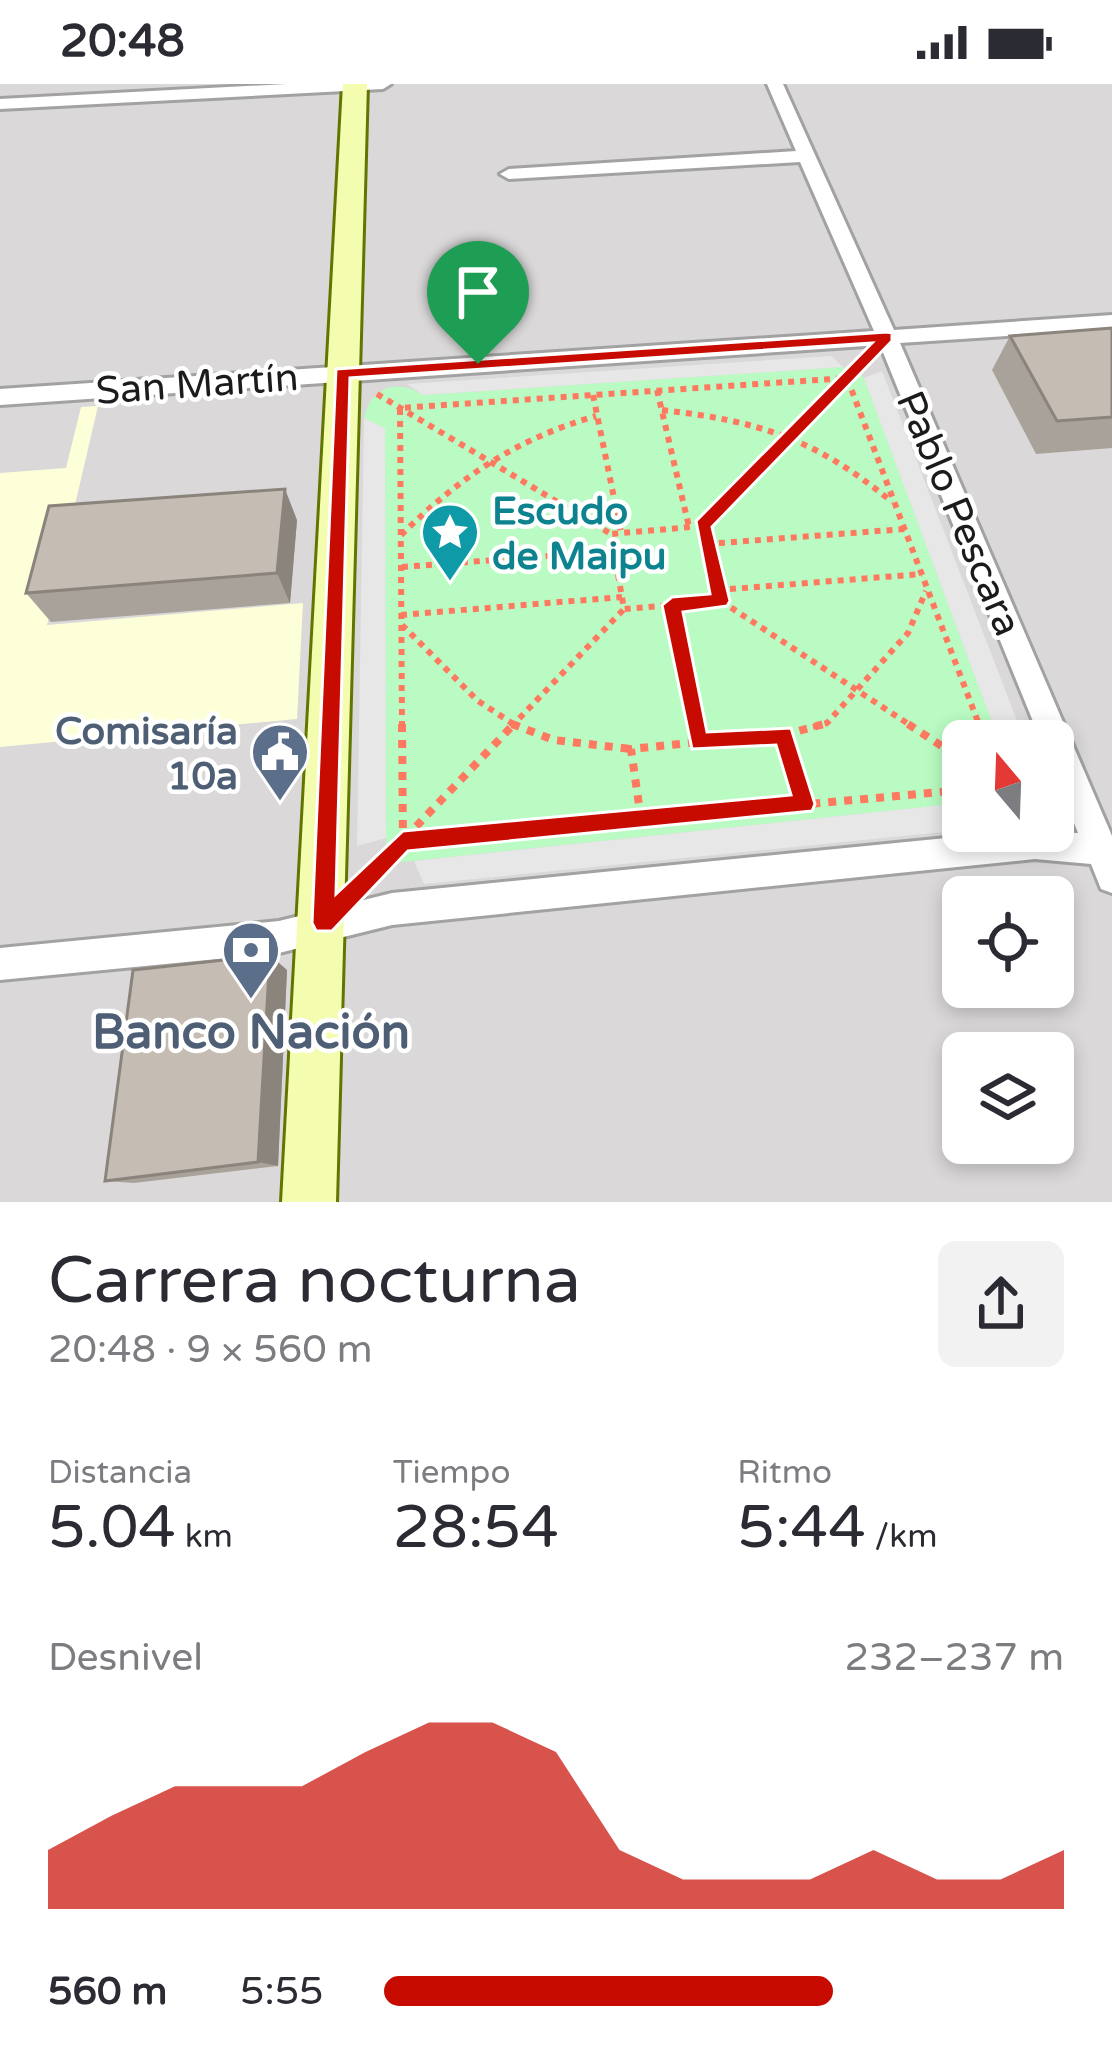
<!DOCTYPE html>
<html lang="es">
<head>
<meta charset="utf-8">
<style>
  :root { --surface:#fff; --page:#f2f2f3; --text:#2b2b33; --muted:#7c7c81; --accent:#c70b00 }
  body { margin:0; font-family:"Varela Round",sans-serif; background:var(--page); color:var(--text); height:100vh; display:flex; flex-direction:column; font-size:45px; white-space:nowrap }
  * { box-sizing:border-box; margin:0 }
  p { font-size:39px; color:var(--muted) }
  .icon { flex:none; width:66px; height:66px; fill:none; stroke:currentColor; stroke-width:2; stroke-linecap:round; stroke-linejoin:round }
  .map { position:relative; height:1118px; overflow:hidden }
  .panel { display:flex; flex-direction:column; background:var(--surface); flex:1 }
  .panel>* { flex:none }
  .needle { width:78px; rotate:341deg }
  .controls { position:absolute; left:942px; top:636px; display:grid; gap:24px }
  .controls a { display:grid; place-items:center; width:132px; height:132px; border-radius:18px; background:var(--surface); box-shadow:0 6px 18px #0003; font-size:60px }
  .pin { position:absolute; display:grid; place-items:center; width:102px; height:102px; color:#fff; margin:-123px -51px; border-radius:50% 50% 50% 0; rotate:-45deg; box-shadow:0 0 12px #0007 }
  .pin .icon { rotate:45deg }
  .round { display:grid; place-items:center; flex:none; width:126px; height:126px; border-radius:18px; background:var(--page) }
  .headline { display:flex; align-items:center; justify-content:space-between; height:204px; padding:0 48px }
  h1 { font-size:66px; font-weight:600; line-height:90px }
  .figures { display:grid; grid-template-columns:repeat(3,1fr); gap:18px; height:204px; padding:12px 48px }
  .figures div { display:grid; align-content:center }
  .figures b { font-size:60px; font-weight:600 }
  .figures small { font-size:33px; font-weight:400 }
  .figures p { font-size:33px }
  .chart { height:336px; padding:24px 48px }
  .chart p { display:flex; justify-content:space-between }
  .chart svg { width:100%; height:216px; margin-top:12px; fill:var(--accent); opacity:.7 }
  ul { padding:0 48px; list-style:none; font-size:39px }
  li { display:grid; grid-template-columns:192px 144px 1fr; align-items:center; height:90px }
  li i { height:30px; border-radius:15px; background:var(--accent) }
  .status { display:flex; justify-content:space-between; align-items:center; height:84px; padding:0 60px; background:var(--surface); direction:ltr }
  .status svg { height:33px; fill:currentColor }
  .map>svg:first-child { display:block }
  .residential { fill:#dad8d8; fill-rule:evenodd }
  .education { fill:#fdffd8 }
  .park { fill:#b9fbc2 }
  .parking { fill:#e7e7e7 }
  .lines { fill:none; stroke-linecap:round; stroke-linejoin:round }
  .street-casing { stroke:#a2a2a2; stroke-width:6 }
  .secondary-casing { stroke:#617500; stroke-width:6 }
  .path-far1 { stroke:#ff7960; stroke-width:6; stroke-dasharray:6 6; stroke-linecap:butt }
  .path { stroke:#ff7960; stroke-width:8; stroke-dasharray:8 8; stroke-linecap:butt }
  .street { fill:#fff; fill-rule:evenodd }
  .secondary { fill:#f4fcb0; fill-rule:evenodd }
  .wall { fill:#a9a29a }
  .shaded-wall { fill:#8a847d }
  .building { fill:#c5bcb3; stroke:#8a847d; stroke-width:3 }
  .route { fill:#c70b00; stroke:#fff; stroke-width:3; fill-rule:evenodd }
  .labels { text-anchor:middle; stroke-width:9; stroke-linejoin:round; paint-order:stroke }
  .street-label { font-size:39px; fill:#1b1b1b; stroke:#fff }
  .culture-label { font-size:39px; font-weight:bold; fill:#0d838f; stroke:#fff; text-anchor:start }
  .service-label { font-size:39px; font-weight:bold; fill:#4e5e75; stroke:#fff; text-anchor:end }
  .near-service-label { font-size:48px; font-weight:bold; fill:#4e5e75; stroke:#fff }
</style>
</head>
<body>
<div class="status"><b>20:48</b><svg viewBox="0 0 49 12"><path d="M0 12V9h3v3zM5 12V6h3v6zM10 12V3h3v9zM15 12V0h3v12zM26 1h20v11H26zM47 4h2v5h-2z"/></svg></div>
<div class="map">
<svg width="1112" height="1118" viewBox="0 0 1112 1118">
  <rect width="100%" height="100%" fill="#eeeae0"/>
  <path class="residential" d="M 0,0 L 1112,0 L 1112,1118 L 0,1118 ZM 963,657 L 1053,657 L 1053,747 L 963,747 ZM 963,813 L 1053,813 L 1053,903 L 963,903 ZM 963,969 L 1053,969 L 1053,1059 L 963,1059 Z"/>
  <polygon class="education" points="98,322 47,541 303,519 297,635 0,663 0,389 66,384 81,323"/>
  <path class="park" d="M 843,283 L 856,284 L 864,294 L 999,657 L 963,657 L 963,719 L 402,778 L 390,771 L 386,758 L 385,345 L 364,334 C 371,303 397,294 423,311 Z"/>
  <g class="parking">
    <polygon points="831,272 843,283 423,311 407,300"/>
    <polygon points="882,287 1025,657 999,657 864,294"/>
    <polygon points="364,334 385,344 386,754 357,762"/>
    <polygon points="963,719 963,746 424,800 414,777"/>
  </g>
  <g class="lines">
    <defs>
      <g id="street">
        <polygon points="287,0 391,0 383,5 0,25 0,15"/>
        <polygon points="767,0 783,0 894,246 1112,231 1112,245 900,259 1112,752 1112,809 1101,805 1091,780 1035,775 392,841 279,869 0,896 0,864 279,837 392,809 1017,747 1078,749 1053,687 1053,657 1041,657 880,261 0,321 0,305 874,247 800,78 509,95 500,90 509,85 796,67"/>
      </g>
      <polygon id="secondary" points="343,0 367,0 336,1118 282,1118"/>
    </defs>
    <use href="#street" class="street-casing"/>
    <use href="#secondary" class="secondary-casing"/>
    <g class="path-far1">
      <polyline points="657,306 689,443"/>
      <polyline points="377,310 611,450"/>
      <polyline points="593,311 621,448"/>
      <path d="M 662,326 C 759,337 816,355 892,418"/>
      <polygon points="702,442 721,517 624,525 611,450"/>
      <polyline points="702,442 863,277"/>
      <path d="M 401,451 C 460,393 516,355 596,332"/>
      <polyline points="707,460 905,445"/>
      <polyline points="402,483 614,467"/>
      <polyline points="718,506 922,490"/>
      <polyline points="721,517 913,643"/>
      <polyline points="672,522 696,643"/>
      <polyline points="401,531 622,513"/>
      <polyline points="402,541 478,617 518,643"/>
      <polyline points="402,643 400,324 847,294 980,643"/>
      <polyline points="511,643 624,525"/>
      <polyline points="813,643 827,639 908,549 926,507"/>
    </g>
    <g class="path">
      <polyline points="402,640 403,757 963,706"/>
      <polyline points="512,640 554,656 631,665"/>
      <polyline points="908,640 963,676"/>
      <polyline points="979,640 985,657"/>
      <polyline points="784,651 824,640"/>
      <polyline points="699,658 784,651 804,720"/>
      <polyline points="641,735 631,665 699,658 695,640"/>
      <polyline points="361,800 514,640"/>
    </g>
    <use href="#street" class="street"/>
    <use href="#secondary" class="secondary"/>
  </g>
  <g class="wall">
    <polygon points="1112,244 1112,364 1036,370 992,286 1010,252"/>
    <polygon points="297,436 290,519 51,538 26,509"/>
    <polygon points="287,886 278,1082 134,1099 105,1097"/>
  </g>
  <g class="shaded-wall">
    <polygon points="285,405 297,436 290,519 277,489"/>
    <polygon points="270,871 287,886 278,1082 258,1078"/>
  </g>
  <g class="building">
    <polygon points="1112,244 1112,333 1057,337 1010,252"/>
    <polygon points="285,405 277,489 26,509 49,422"/>
    <polygon points="270,871 258,1078 105,1097 133,886"/>
  </g>
  <path class="route" d="M 887,248 L 892,249 L 892,257 L 712,443 L 730,517 L 727,522 L 683,528 L 707,648 L 791,644 L 815,720 L 812,727 L 408,767 L 332,847 L 316,847 L 312,839 L 336,285 ZM 872,259 L 696,437 L 710,510 L 672,513 L 662,521 L 692,665 L 776,661 L 791,711 L 403,747 L 336,810 L 350,294 Z"/>
  <defs>
    <symbol id="sight-pin" viewBox="-11 -11 22 30"><path d="M0 17L-7.5 6A9.5 9.5 0 1 1 7.5 6Z" fill="#0f9aa8" stroke="#fff"/><path d="M0-6L1.8-2.2L6-1.7L2.9 1.2L3.7 5.4L0 3.3L-3.7 5.4L-2.9 1.2L-6-1.7L-1.8-2.2Z" fill="#fff"/></symbol>
    <symbol id="civic-pin" viewBox="-11 -11 22 30"><path d="M0 17L-7.5 6A9.5 9.5 0 1 1 7.5 6Z" fill="#5c6f8a" stroke="#fff"/><path d="M-.6-6.5H3V-4.5H.6V-3L4-1V1h2V6H-6V1h2V-1L-.6-3ZM-1.2 2.5V6h2.4V2.5Z" fill="#fff"/></symbol>
    <symbol id="bank-pin" viewBox="-11 -11 22 30"><path d="M0 17L-7.5 6A9.5 9.5 0 1 1 7.5 6Z" fill="#5c6f8a" stroke="#fff"/><path d="M-6-4H6V4H-6ZM0-2.3a2.3 2.3 0 1 0 0 4.6a2.3 2.3 0 1 0 0-4.6Z" fill="#fff"/></symbol>
  </defs>
  <g fill-rule="evenodd">
    <use href="#sight-pin" x="417" y="415" width="66" height="90"/>
    <use href="#civic-pin" x="247" y="635" width="66" height="90"/>
    <use href="#bank-pin" x="218" y="833" width="66" height="90"/>
  </g>
  <g class="labels">
    <g class="street-label">
      <text transform="translate(197 299) rotate(-4)" y="14">San Martín</text>
      <text transform="translate(960 429) rotate(67)" y="14">Pablo Pescara</text>
    </g>
    <g class="culture-label">
      <text x="492" y="440">Escudo<tspan x="492" dy="45">de Maipu</tspan></text>
    </g>
    <g class="service-label">
      <text x="238" y="660">Comisaría<tspan x="238" dy="45">10a</tspan></text>
    </g>
    <g class="near-service-label">
      <text x="251" y="964">Banco Nación</text>
    </g>
  </g>
</svg>
<div class="controls">
<a><svg class="needle" viewBox="-14 -14 28 28"><path d="M0-13l5 13h-10z" fill="#e53935"/><path d="M0 13l5-13h-10z" fill="#7c7c81"/></svg></a>
<a><svg class="icon" aria-label="locate" viewBox="0 0 24 24"><circle cx="12" cy="12" r="6"/><path d="M12 2v4M12 18v4M2 12h4M18 12h4"/></svg></a>
<a><svg class="icon" aria-label="layers" viewBox="0 0 24 24"><path d="M12 4l9 5-9 5-9-5zM3 14l9 5 9-5"/></svg></a>
</div>
<div class="pin" style="left:478px;top:280px;background:#1e9e55"><svg class="icon" aria-label="arrive" viewBox="0 0 24 24"><path d="M6 21V4h12l-3 4 3 4H6"/></svg></div>
</div>
<section class="panel">
<div class="headline"><div><h1>Carrera nocturna</h1><p>20:48 · 9 × 560 m</p></div><a class="round"><svg class="icon" aria-label="share" viewBox="0 0 24 24"><path d="M12 15V3M7 8l5-5 5 5M5 13v7h14v-7"/></svg></a></div>
<div class="figures">
<div><p>Distancia</p><b>5.04<small> km</small></b></div>
<div><p>Tiempo</p><b>28:54</b></div>
<div><p>Ritmo</p><b>5:44<small> /km</small></b></div>
</div>
<div class="chart"><p><span>Desnivel</span>232–237 m</p>
<svg viewBox="0 0 160 44" preserveAspectRatio="none"><path d="M0 44V32L10 25L20 19L30 19L40 19L50 12L60 6L70 6L80 12L90 32L100 38L110 38L120 38L130 32L140 38L150 38L160 32V44z"/></svg>
</div>
<ul>
<li><b>560 m</b>5:55<i style="width:66%"></i></li>
</ul>
</section>
</body>
</html>
